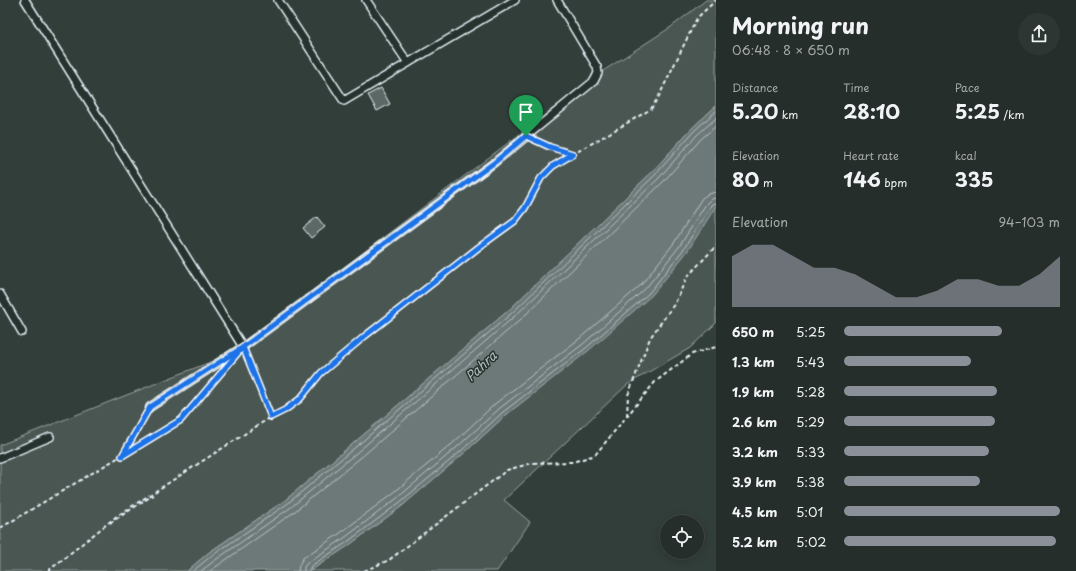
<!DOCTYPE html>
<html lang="en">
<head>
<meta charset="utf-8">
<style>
  :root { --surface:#262e2b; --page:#2e3633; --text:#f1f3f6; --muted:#a4a8a9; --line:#424a47; --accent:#8c9099 }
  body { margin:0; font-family:"Playpen Sans",sans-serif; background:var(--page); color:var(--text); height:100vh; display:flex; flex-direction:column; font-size:15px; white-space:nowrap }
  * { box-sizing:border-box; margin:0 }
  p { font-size:13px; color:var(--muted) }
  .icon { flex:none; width:22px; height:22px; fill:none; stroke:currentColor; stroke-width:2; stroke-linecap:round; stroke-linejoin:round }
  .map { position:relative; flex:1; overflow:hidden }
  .sheet { display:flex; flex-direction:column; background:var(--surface); width:360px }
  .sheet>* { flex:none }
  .tools { position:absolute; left:660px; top:515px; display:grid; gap:8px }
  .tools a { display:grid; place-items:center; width:44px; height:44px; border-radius:50%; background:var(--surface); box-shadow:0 2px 10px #0003,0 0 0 1px var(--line); font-size:20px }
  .pin { position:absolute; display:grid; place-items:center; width:34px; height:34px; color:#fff; margin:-41px -17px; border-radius:50% 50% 50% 0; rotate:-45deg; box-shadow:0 0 4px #0007 }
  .pin .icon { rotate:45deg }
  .round { display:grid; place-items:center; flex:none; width:42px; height:42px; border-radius:21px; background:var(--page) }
  .headline { display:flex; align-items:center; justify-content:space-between; height:68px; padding:0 16px }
  h1 { font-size:22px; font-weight:700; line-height:30px }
  .stats { display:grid; grid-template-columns:repeat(3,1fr); gap:6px; height:68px; padding:4px 16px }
  .stats div { display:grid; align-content:center }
  .stats b { font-size:20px; font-weight:700 }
  .stats small { font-size:11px; font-weight:400 }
  .stats p { font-size:11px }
  .chart { height:112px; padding:8px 16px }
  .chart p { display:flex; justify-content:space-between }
  .chart svg { width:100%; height:72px; margin-top:4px; fill:var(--accent); opacity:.7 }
  ul { padding:0 16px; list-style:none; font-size:13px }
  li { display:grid; grid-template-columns:64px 48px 1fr; align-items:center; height:30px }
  li i { height:10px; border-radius:5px; background:var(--accent) }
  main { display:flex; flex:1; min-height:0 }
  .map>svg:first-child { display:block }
  .green { fill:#495651; stroke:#98a4a4 }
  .water { fill:#6d7978; stroke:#9ea9ab }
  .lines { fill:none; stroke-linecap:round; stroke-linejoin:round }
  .shore { stroke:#b7c1c5; stroke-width:1 }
  .building { fill:#5c6865; stroke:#e8f1f8 }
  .service-casing { stroke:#e8f1f8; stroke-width:10 }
  .path { stroke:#e8f1f8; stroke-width:2; stroke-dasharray:4 3; stroke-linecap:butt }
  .service { stroke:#26332d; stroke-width:7 }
  .route-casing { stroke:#fff; stroke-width:8 }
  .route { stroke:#1a73e8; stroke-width:5 }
  .labels { text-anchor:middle; stroke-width:3; stroke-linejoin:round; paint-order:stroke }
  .water-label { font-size:13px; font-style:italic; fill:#b1bbbe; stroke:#26332d }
</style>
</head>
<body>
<main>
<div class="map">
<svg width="716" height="571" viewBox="0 0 716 571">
  <rect width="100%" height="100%" fill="#323e39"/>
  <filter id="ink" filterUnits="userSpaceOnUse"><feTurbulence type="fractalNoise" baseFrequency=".025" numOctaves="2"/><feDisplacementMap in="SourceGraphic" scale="8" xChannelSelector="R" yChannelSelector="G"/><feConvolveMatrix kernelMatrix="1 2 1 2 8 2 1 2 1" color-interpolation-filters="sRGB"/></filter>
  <g filter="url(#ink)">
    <g class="green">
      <polygon points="706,0 716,0 716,106 691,129 652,172 510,309 355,442 284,501 208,553 187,571 0,571 0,445 228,355 603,71 671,27"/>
      <polygon points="716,206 716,323 690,348 628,384 504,500 530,522 497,571 310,571 348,546 402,506 462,455 506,415 547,382"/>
    </g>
    <polygon class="water" points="716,106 716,206 687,252 652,295 588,351 506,415 462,455 402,506 348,546 310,571 187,571 208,553 284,501 355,442 510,309 652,172 691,129"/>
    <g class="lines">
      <g class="shore">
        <polyline points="193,571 210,557 287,504 358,445 513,312 655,175 694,131 716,111"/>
        <polyline points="201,571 214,561 290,508 361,449 516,315 658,179 697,135 716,118"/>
        <polyline points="210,571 294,512 365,454 520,320 663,182 701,139 716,126"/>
        <polyline points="298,571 299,565 303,558 339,534 392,494 452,444 496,403 579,339 641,285 674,243 702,198 708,194 716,192"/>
        <polyline points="304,571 304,567 307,563 343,539 396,499 456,448 500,408 583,344 645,289 679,247 706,204 711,199 716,198"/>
        <polyline points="309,571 311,566 346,543 399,503 460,452 503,412 586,348 649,293 683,250 710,207 712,204 716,203"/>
      </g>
    </g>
    <g class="building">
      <polygon points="381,88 390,104 377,111 368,95"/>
      <polygon points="317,217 325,227 311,238 303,228"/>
    </g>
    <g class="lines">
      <defs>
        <g id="service">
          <polyline points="25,0 243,347"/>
          <polyline points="278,0 344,101 408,63 366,0"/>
          <polyline points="408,63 515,0"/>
          <polyline points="0,294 22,332"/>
          <polyline points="150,407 243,347 495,162 594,81 598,73 597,67 557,0"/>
          <polyline points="0,458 50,437"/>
        </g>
      </defs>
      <use href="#service" class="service-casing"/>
      <g class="path">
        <polyline points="537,141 550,147 573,154"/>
        <polyline points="247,356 271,417 285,410 300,399 321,373 365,336 479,247 515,221 525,208 541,178 553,166 651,109 659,96 697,18 716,0"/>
        <polyline points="627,416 628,395 650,338 675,303 687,277 716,246"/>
        <polyline points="123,455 145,415"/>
        <polyline points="110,523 153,495"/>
        <polyline points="0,527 2,527 181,420 220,374"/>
        <polyline points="48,571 117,516 271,417"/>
        <polyline points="364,571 389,560 507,470 532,463 573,462 595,455 655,382 692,354 716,347"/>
      </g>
      <use href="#service" class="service"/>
    </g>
  </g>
  <g class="lines" filter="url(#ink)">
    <defs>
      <polyline id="route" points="526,136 495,162 243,347 150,407 122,456 181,420 243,347 271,417 285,410 300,399 321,373 365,336 479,247 515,221 525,208 541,178 553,166 573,154 550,147 526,136"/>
    </defs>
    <use href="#route" class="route-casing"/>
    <use href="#route" class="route"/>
  </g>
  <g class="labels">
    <g class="water-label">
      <text transform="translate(481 366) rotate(-43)" y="5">Pahra</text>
    </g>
  </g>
</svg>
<div class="tools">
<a><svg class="icon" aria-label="locate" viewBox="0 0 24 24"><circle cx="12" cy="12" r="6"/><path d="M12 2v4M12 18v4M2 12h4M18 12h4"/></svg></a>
</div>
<div class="pin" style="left:526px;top:136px;background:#1e9e55"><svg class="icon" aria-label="arrive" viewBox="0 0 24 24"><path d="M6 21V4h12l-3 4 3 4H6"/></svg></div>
</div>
<section class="sheet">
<div class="headline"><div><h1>Morning run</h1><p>06:48 · 8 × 650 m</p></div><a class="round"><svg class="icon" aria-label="share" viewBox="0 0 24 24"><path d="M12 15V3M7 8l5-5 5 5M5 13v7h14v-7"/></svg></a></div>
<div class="stats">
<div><p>Distance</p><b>5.20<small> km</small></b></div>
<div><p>Time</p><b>28:10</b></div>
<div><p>Pace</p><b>5:25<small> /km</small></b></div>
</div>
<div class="stats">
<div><p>Elevation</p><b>80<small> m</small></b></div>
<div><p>Heart rate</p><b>146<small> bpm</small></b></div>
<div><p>kcal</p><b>335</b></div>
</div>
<div class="chart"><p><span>Elevation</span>94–103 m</p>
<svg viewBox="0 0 160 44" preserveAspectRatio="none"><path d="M0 44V13L10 6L20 6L30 13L40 20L50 20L60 24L70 31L80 38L90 38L100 34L110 27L120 27L130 31L140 31L150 24L160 13V44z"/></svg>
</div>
<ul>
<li><b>650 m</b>5:25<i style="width:73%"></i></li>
<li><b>1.3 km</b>5:43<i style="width:59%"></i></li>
<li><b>1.9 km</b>5:28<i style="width:71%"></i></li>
<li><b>2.6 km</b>5:29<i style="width:70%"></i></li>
<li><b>3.2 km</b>5:33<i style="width:67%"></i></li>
<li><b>3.9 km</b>5:38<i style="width:63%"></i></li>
<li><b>4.5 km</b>5:01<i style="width:100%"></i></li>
<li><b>5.2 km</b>5:02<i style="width:98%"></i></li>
</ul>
</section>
</main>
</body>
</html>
